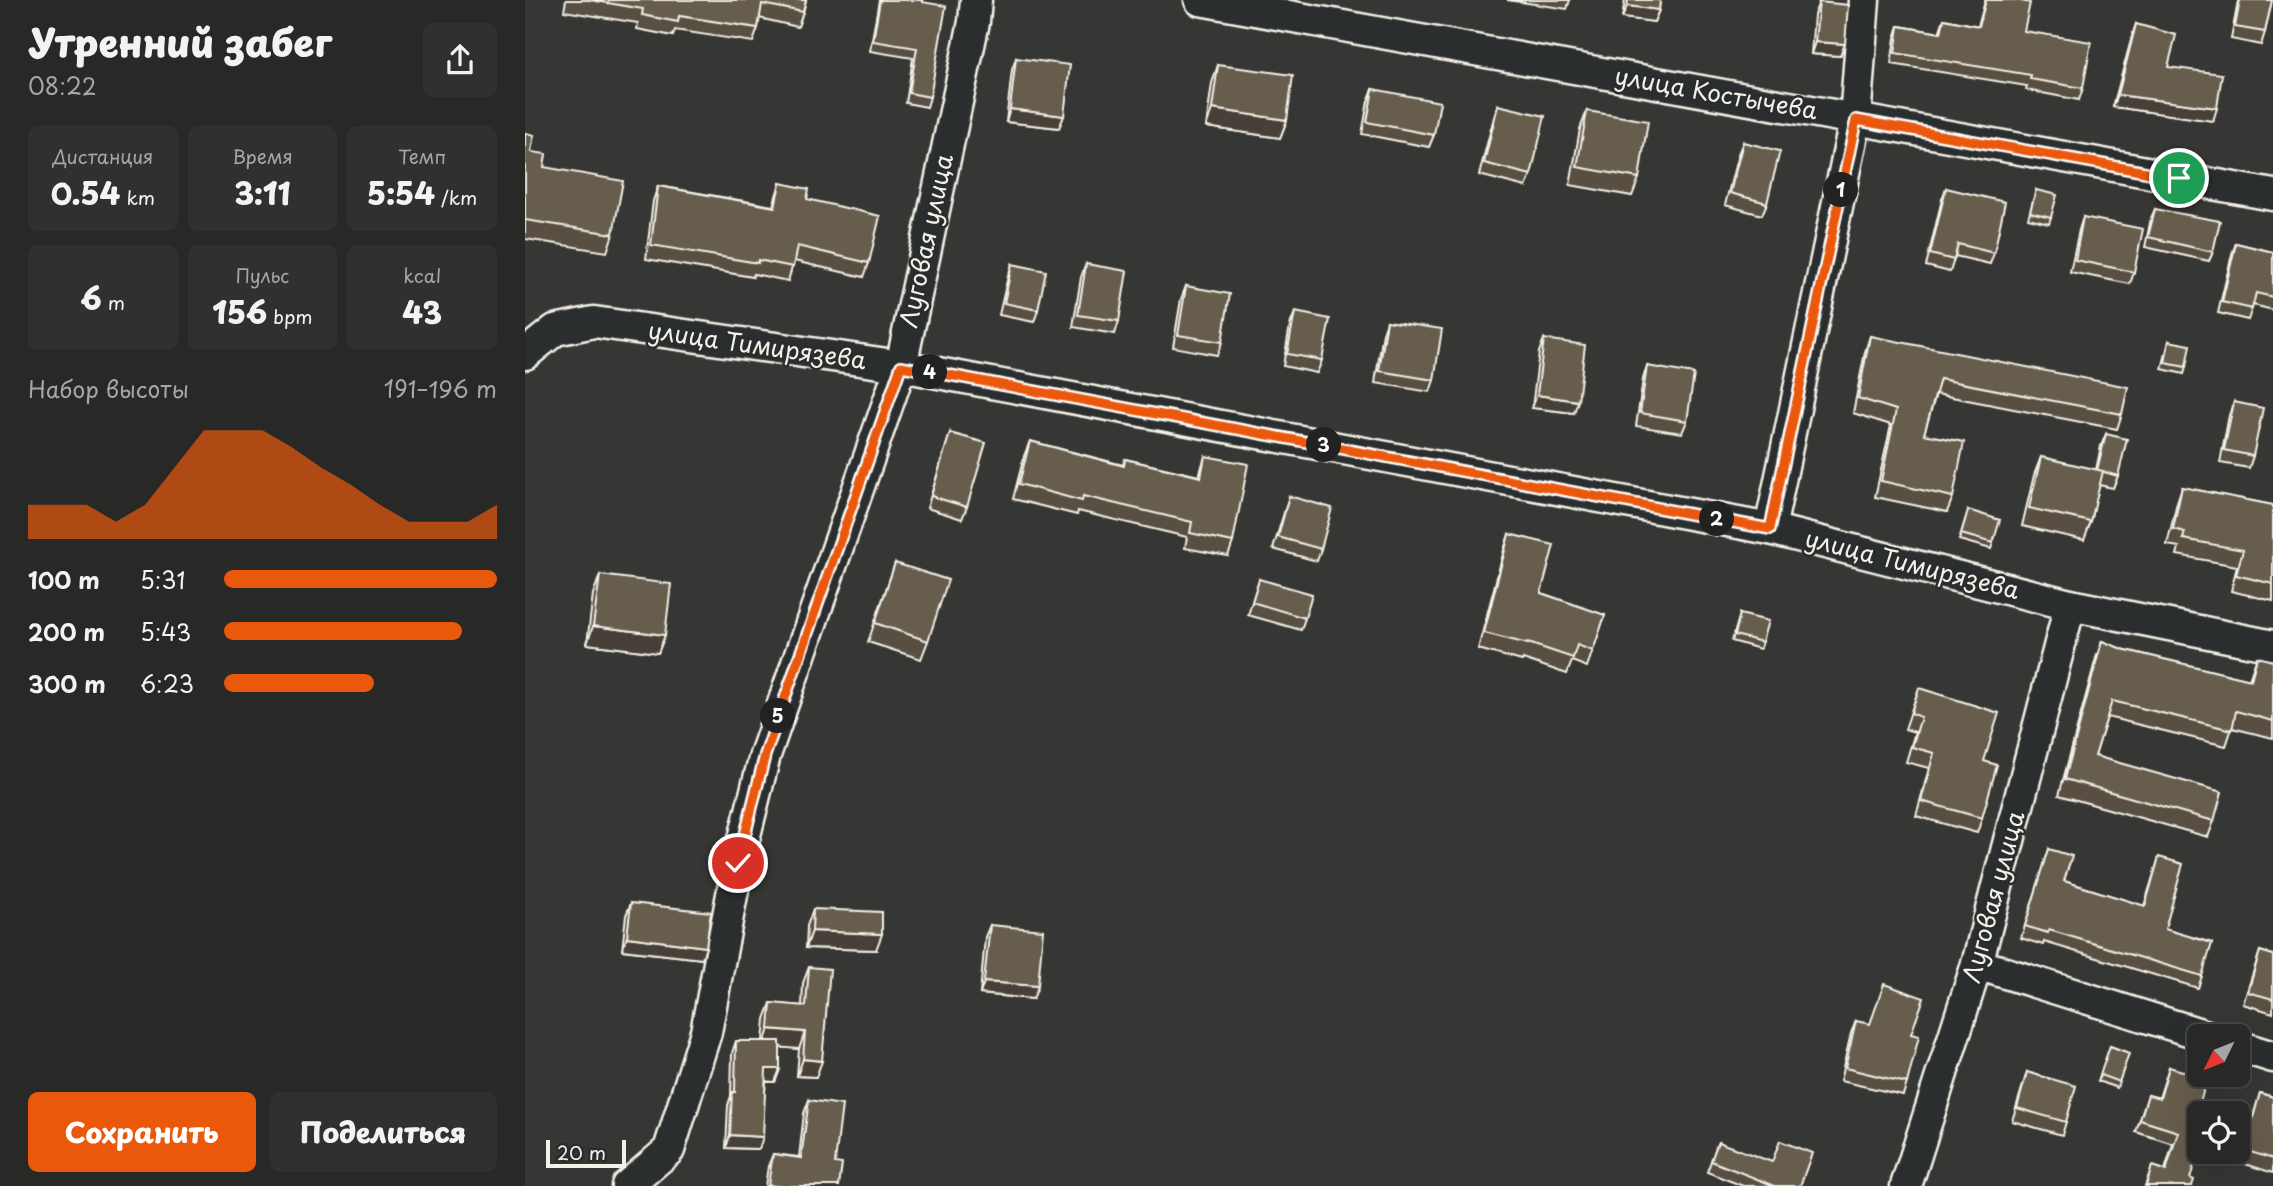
<!DOCTYPE html>
<html lang="ru">
<head>
<meta charset="utf-8">
<style>
  :root { --surface:#282927; --page:#30312f; --text:#f1f3f6; --muted:#a5a6a7; --line:#444544; --accent:#ea580c }
  body { margin:0; font-family:"Playpen Sans",sans-serif; background:var(--page); color:var(--text); height:100vh; display:flex; flex-direction:column; font-size:26px; white-space:nowrap }
  * { box-sizing:border-box; margin:0 }
  p { font-size:23px; color:var(--muted) }
  .icon { flex:none; width:38px; height:38px; fill:none; stroke:currentColor; stroke-width:2; stroke-linecap:round; stroke-linejoin:round }
  .map { position:relative; flex:1; overflow:hidden }
  .sheet { display:flex; flex-direction:column; background:var(--surface); width:525px }
  .sheet>* { flex:none }
  .needle { width:46px; rotate:227deg }
  .tools { position:absolute; left:1662px; top:1024px; display:grid; gap:14px }
  .tools a { display:grid; place-items:center; width:63px; height:63px; border-radius:10px; background:var(--surface); box-shadow:0 7px 28px #0002,0 0 0 2px var(--line); font-size:35px }
  .scale { position:absolute; left:21px; bottom:18px; width:80px; box-sizing:border-box; padding-left:7px; border:4px solid #f4f1e8; border-top:0; font-size:19px; line-height:24px; white-space:nowrap; color:#f4f1e8; -webkit-text-stroke:5px #2a2d2e; paint-order:stroke }
  .pin { position:absolute; display:grid; place-items:center; width:60px; height:60px; color:#fff; margin:-30px; border:4px solid #fff; border-radius:50%; box-shadow:0 2px 7px #0007 }
  .km { position:absolute; width:35px; height:35px; margin:-18px; border-radius:50%; background:#222; color:#fff; font-size:19px; line-height:35px; text-align:center }
  .round { display:grid; place-items:center; flex:none; width:74px; height:74px; border-radius:10px; background:var(--page) }
  .overview { display:flex; align-items:center; justify-content:space-between; height:119px; padding:0 28px }
  h1 { font-size:38px; font-weight:800; line-height:52px }
  .metrics { display:grid; grid-template-columns:repeat(3,1fr); gap:10px; height:119px; padding:7px 28px }
  .metrics div { display:grid; align-content:center; border-radius:10px; background:var(--page); text-align:center }
  .metrics b { font-size:30px; font-weight:800 }
  .metrics small { font-size:19px; font-weight:400 }
  .metrics p { font-size:19px }
  .chart { height:196px; padding:14px 28px }
  .chart p { display:flex; justify-content:space-between }
  .chart svg { width:100%; height:126px; margin-top:7px; fill:var(--accent); opacity:.7 }
  .action { display:flex; gap:14px; margin-top:auto; padding:14px 28px }
  .action a { flex:1; height:80px; border-radius:10px; background:var(--accent); color:#fff; font-size:28px; font-weight:800; line-height:80px; text-align:center }
  .action a+a { background:var(--page); color:var(--text) }
  ul { padding:0 28px; list-style:none; font-size:23px }
  li { display:grid; grid-template-columns:112px 84px 1fr; align-items:center; height:52px }
  li i { height:18px; border-radius:9px; background:var(--accent) }
  main { display:flex; flex:1; min-height:0 }
  .map>svg:first-child { display:block }
  .lines { fill:none; stroke-linecap:round; stroke-linejoin:round }
  .minor-casing { stroke:#f4f1e8; stroke-width:35 }
  .minor { stroke:#2a2d2e; stroke-width:30 }
  .wall { fill:#585043; stroke:#f4f1e8; stroke-width:2 }
  .shaded-wall { fill:#474137; stroke:#f4f1e8; stroke-width:2 }
  .building { fill:#665d4e; stroke:#f4f1e8; stroke-width:2 }
  .route-casing { stroke:#fff; stroke-width:14 }
  .route { stroke:#ea580c; stroke-width:9 }
  .labels { text-anchor:middle; stroke-width:5; stroke-linejoin:round; paint-order:stroke }
  .street-label { font-size:24px; fill:#f4f1e8; stroke:#2a2d2e }
</style>
</head>
<body>
<main>
<section class="sheet">
<div class="overview"><div><h1>Утренний забег</h1><p>08:22</p></div><a class="round"><svg class="icon" aria-label="share" viewBox="0 0 24 24"><path d="M12 15V3M7 8l5-5 5 5M5 13v7h14v-7"/></svg></a></div>
<div class="metrics">
<div><p>Дистанция</p><b>0.54<small> km</small></b></div>
<div><p>Время</p><b>3:11</b></div>
<div><p>Темп</p><b>5:54<small> /km</small></b></div>
</div>
<div class="metrics">
<div><b>6<small> m</small></b></div>
<div><p>Пульс</p><b>156<small> bpm</small></b></div>
<div><p>kcal</p><b>43</b></div>
</div>
<div class="chart"><p><span>Набор высоты</span>191–196 m</p>
<svg viewBox="0 0 160 44" preserveAspectRatio="none"><path d="M0 44V32L10 32L20 32L30 38L40 32L50 19L60 6L70 6L80 6L90 12L100 19L110 25L120 32L130 38L140 38L150 38L160 32V44z"/></svg>
</div>
<ul>
<li><b>100 m</b>5:31<i style="width:100%"></i></li>
<li><b>200 m</b>5:43<i style="width:87%"></i></li>
<li><b>300 m</b>6:23<i style="width:55%"></i></li>
</ul>
<div class="action"><a>Сохранить</a><a>Поделиться</a></div>
</section>
<div class="map">
<svg width="1748" height="1186" viewBox="0 0 1748 1186">
  <rect width="100%" height="100%" fill="#363734"/>
  <filter id="ink" filterUnits="userSpaceOnUse"><feTurbulence type="fractalNoise" baseFrequency=".0143" numOctaves="2"/><feDisplacementMap in="SourceGraphic" scale="14" xChannelSelector="R" yChannelSelector="G"/><feConvolveMatrix kernelMatrix="1 2 1 2 8 2 1 2 1" color-interpolation-filters="sRGB"/></filter>
  <g filter="url(#ink)">
    <g class="lines">
      <defs>
        <g id="minor">
          <polyline points="675,0 1748,195"/>
          <polyline points="0,354 30,330 69,322 376,366 1245,529 1545,605 1748,646"/>
          <polyline points="1245,529 1330,120 1339,0"/>
          <polyline points="1452,964 1682,1036"/>
          <polyline points="1713,1046 1748,1057"/>
          <polyline points="102,1186 144,1150 181,1032 213,863 240,755 376,366 449,22 451,0"/>
          <polyline points="1381,1186 1452,964 1545,605"/>
        </g>
      </defs>
      <use href="#minor" class="minor-casing"/>
      <use href="#minor" class="minor"/>
    </g>
    <g class="wall">
      <polygon points="41,0 281,0 278,12 273,27 234,18 233,28 228,42 150,30 148,36 112,29 113,23 39,11"/>
      <polygon points="354,0 397,0 405,97 402,107 381,103 388,58 345,51"/>
      <polygon points="982,0 1045,0 1042,9"/>
      <polygon points="1100,0 1135,0 1134,10 1129,22 1097,18"/>
      <polygon points="1460,0 1492,0 1499,31 1558,88 1554,100 1501,90 1502,86 1366,64 1370,38 1374,26 1414,33 1419,19 1453,26"/>
      <polygon points="1714,0 1747,0 1740,32 1736,45 1706,39 1712,7"/>
      <polygon points="1294,2 1320,44 1315,56 1286,54 1289,15"/>
      <polygon points="1611,24 1643,67 1688,121 1588,107 1607,36"/>
      <polygon points="491,58 534,128 481,122 487,70"/>
      <polygon points="693,65 762,120 755,138 681,127 687,83"/>
      <polygon points="848,89 909,135 904,147 837,134 843,101"/>
      <polygon points="973,105 1006,175 1001,187 954,175 969,117"/>
      <polygon points="1062,111 1114,178 1107,196 1045,185 1055,129"/>
      <polygon points="0,133 6,152 19,167 88,234 82,252 0,239"/>
      <polygon points="1218,142 1242,203 1237,215 1200,205 1213,154"/>
      <polygon points="255,183 282,199 344,263 339,277 269,261 263,281 229,274 228,277 121,259 128,201 133,186 248,206"/>
      <polygon points="1421,188 1469,253 1465,264 1430,256 1425,272 1401,266 1417,199"/>
      <polygon points="1511,190 1526,217 1524,223 1503,218"/>
      <polygon points="1630,209 1688,252 1684,261 1620,247 1626,218"/>
      <polygon points="1558,217 1609,272 1605,284 1545,272 1554,230"/>
      <polygon points="1711,243 1748,252 1748,310 1728,305 1723,320 1693,313 1707,254"/>
      <polygon points="487,264 513,310 509,322 474,315 483,276"/>
      <polygon points="561,264 594,321 590,334 548,327 556,277"/>
      <polygon points="661,286 697,342 692,355 648,347 656,299"/>
      <polygon points="770,312 797,360 792,373 758,366 765,325"/>
      <polygon points="862,321 909,380 905,392 850,383 858,333"/>
      <polygon points="1345,336 1597,414 1592,429 1411,394 1399,434 1428,497 1422,512 1350,497 1366,425 1328,413 1340,352"/>
      <polygon points="1019,339 1049,413 1007,408 1014,352"/>
      <polygon points="1644,341 1661,367 1659,374 1637,369"/>
      <polygon points="1122,366 1162,421 1157,433 1111,426 1118,379"/>
      <polygon points="1709,402 1728,456 1724,468 1695,463 1704,415"/>
      <polygon points="425,433 442,507 437,519 402,508"/>
      <polygon points="1581,434 1593,476 1588,488 1574,485 1566,522 1559,540 1497,526 1509,475 1516,457 1571,470 1576,446"/>
      <polygon points="505,441 598,465 600,459 674,476 680,456 708,542 703,556 660,548 662,537 553,511 552,515 488,499 499,456"/>
      <polygon points="1657,487 1748,505 1748,601 1706,591 1712,566 1652,555 1654,547 1642,545 1652,502"/>
      <polygon points="764,496 796,549 792,561 748,549"/>
      <polygon points="1441,517 1468,543 1466,549 1434,540"/>
      <polygon points="984,534 1016,593 1080,615 1062,667 1047,661 1042,674 998,659 997,661 953,649 979,550"/>
      <polygon points="370,563 403,641 396,659 343,642"/>
      <polygon points="75,575 140,635 133,653 62,644 68,594"/>
      <polygon points="734,579 780,618 776,630 723,615"/>
      <polygon points="1215,614 1237,642 1235,649 1207,641"/>
      <polygon points="1577,641 1597,649 1724,680 1732,657 1748,661 1748,738 1707,728 1701,746 1582,717 1570,756 1689,821 1683,837 1534,795 1571,658"/>
      <polygon points="1394,688 1459,761 1457,818 1452,833 1391,816 1404,768 1381,762 1390,732 1380,729"/>
      <polygon points="1524,849 1539,881 1619,906 1634,857 1640,929 1677,976 1673,988 1519,942 1518,945 1496,938"/>
      <polygon points="106,903 181,947 177,959 97,950 101,915"/>
      <polygon points="288,909 351,950 281,948 282,926"/>
      <polygon points="465,925 513,986 508,999 455,994 460,937"/>
      <polygon points="1735,951 1748,955 1748,1013 1718,1004"/>
      <polygon points="284,967 291,1077 272,1076 274,1049 255,1047 255,1069 250,1082 241,1082 234,1149 201,1148 203,1105 206,1096 207,1053 211,1041 238,1041 240,1019 246,1003 277,1006 278,983"/>
      <polygon points="1331,1021 1382,1083 1378,1095 1315,1081 1326,1033"/>
      <polygon points="1585,1046 1604,1053 1592,1088 1573,1081"/>
      <polygon points="1644,1067 1673,1110 1665,1178 1667,1186 1620,1186 1627,1166 1640,1170 1648,1144 1611,1132 1623,1095 1634,1098"/>
      <polygon points="1502,1072 1541,1122 1537,1135 1487,1121"/>
      <polygon points="1735,1093 1748,1097 1748,1173 1714,1162"/>
      <polygon points="284,1100 310,1163 314,1186 240,1186 243,1166 248,1154 274,1157 279,1113"/>
      <polygon points="1193,1142 1275,1186 1218,1186 1182,1172"/>
    </g>
    <g class="shaded-wall">
      <polygon points="1102,6 1134,10 1129,22 1097,18"/>
      <polygon points="1290,42 1320,44 1315,56 1286,54"/>
      <polygon points="1593,95 1692,108 1688,121 1588,107"/>
      <polygon points="485,109 539,116 534,128 481,122"/>
      <polygon points="687,109 762,120 755,138 681,127"/>
      <polygon points="1012,395 1053,401 1049,413 1007,408"/>
      <polygon points="68,626 140,635 133,653 62,644"/>
      <polygon points="287,931 357,934 351,950 281,948"/>
      <polygon points="102,937 181,947 177,959 97,950"/>
      <polygon points="459,982 513,986 508,999 455,994"/>
      <polygon points="244,1029 280,1032 274,1049 238,1046"/>
      <polygon points="278,1059 297,1061 291,1077 272,1076"/>
      <polygon points="241,1069 255,1069 250,1082 237,1081"/>
      <polygon points="205,1135 238,1137 234,1149 201,1148"/>
    </g>
    <g class="building">
      <polygon points="65,0 281,0 278,12 237,4 233,28 154,16 153,22 117,15 118,9"/>
      <polygon points="355,0 397,0 397,2 421,6 405,97 384,93 392,48 348,41"/>
      <polygon points="1103,0 1135,0 1134,10 1102,6"/>
      <polygon points="1461,0 1492,0 1505,3 1499,31 1566,42 1558,88 1505,79 1506,75 1370,53 1374,26 1416,33 1419,19 1454,26"/>
      <polygon points="1715,0 1747,0 1740,32 1710,27"/>
      <polygon points="1294,2 1323,5 1320,44 1290,42"/>
      <polygon points="1611,24 1651,35 1643,67 1697,74 1692,108 1593,95"/>
      <polygon points="491,58 545,65 539,116 485,109"/>
      <polygon points="693,65 768,75 762,120 687,109"/>
      <polygon points="848,89 915,102 909,135 842,122"/>
      <polygon points="973,105 1020,116 1006,175 959,163"/>
      <polygon points="1062,111 1123,121 1114,178 1052,167"/>
      <polygon points="0,133 9,135 6,152 21,154 19,167 98,181 88,234 0,220"/>
      <polygon points="1218,142 1255,151 1242,203 1205,193"/>
      <polygon points="255,183 284,189 282,199 355,216 344,263 272,246 268,267 233,260 233,263 126,245 133,186 250,207"/>
      <polygon points="1421,188 1480,202 1469,253 1433,244 1429,260 1405,254"/>
      <polygon points="1511,190 1532,195 1526,217 1505,212"/>
      <polygon points="1630,209 1695,221 1688,252 1623,237"/>
      <polygon points="1558,217 1618,229 1609,272 1550,260"/>
      <polygon points="1711,243 1748,252 1748,297 1731,293 1727,309 1697,302"/>
      <polygon points="487,264 521,271 513,310 479,303"/>
      <polygon points="561,264 602,271 594,321 553,315"/>
      <polygon points="661,286 705,294 697,342 653,335"/>
      <polygon points="770,312 805,319 797,360 762,354"/>
      <polygon points="862,321 917,329 909,380 854,371"/>
      <polygon points="1345,336 1603,387 1597,414 1415,379 1399,434 1439,442 1428,497 1356,481 1371,410 1333,398"/>
      <polygon points="1019,339 1060,345 1053,401 1012,395"/>
      <polygon points="1644,341 1665,345 1661,367 1640,363"/>
      <polygon points="1122,366 1169,374 1162,421 1115,413"/>
      <polygon points="1709,402 1738,408 1728,456 1699,450"/>
      <polygon points="425,433 461,443 442,507 406,496"/>
      <polygon points="1581,434 1602,439 1593,476 1572,470"/>
      <polygon points="505,441 599,466 600,459 676,477 680,456 723,464 708,542 665,533 667,522 558,496 557,501 494,484"/>
      <polygon points="1516,457 1578,471 1566,522 1504,508"/>
      <polygon points="1657,487 1748,505 1748,584 1711,575 1718,550 1658,539 1660,532 1648,529"/>
      <polygon points="764,496 807,508 796,549 753,537"/>
      <polygon points="1443,510 1475,520 1468,543 1436,534"/>
      <polygon points="984,534 1029,545 1016,593 1080,615 1068,651 1052,645 1048,658 1003,643 1003,644 959,633"/>
      <polygon points="370,563 423,580 403,641 350,623"/>
      <polygon points="75,575 146,584 140,635 68,626"/>
      <polygon points="734,579 787,594 780,618 727,602"/>
      <polygon points="1215,614 1243,621 1237,642 1210,635"/>
      <polygon points="1577,641 1597,649 1726,680 1732,657 1748,661 1748,721 1711,711 1707,730 1587,701 1570,756 1697,792 1689,821 1540,779"/>
      <polygon points="1394,688 1474,713 1459,761 1472,765 1457,818 1396,801 1409,753 1387,747 1396,717 1386,713"/>
      <polygon points="1524,849 1547,856 1539,881 1620,906 1634,857 1658,864 1640,929 1687,943 1677,976 1524,930 1523,933 1500,926"/>
      <polygon points="106,903 186,912 181,947 102,937"/>
      <polygon points="288,909 357,912 357,934 287,931"/>
      <polygon points="465,925 518,930 513,986 459,982"/>
      <polygon points="1735,951 1748,955 1748,999 1723,992"/>
      <polygon points="284,967 305,969 297,1061 278,1059 280,1032 244,1029 246,1003 281,1006"/>
      <polygon points="1359,984 1399,998 1386,1034 1394,1036 1382,1083 1320,1068 1331,1021 1345,1024"/>
      <polygon points="211,1041 255,1041 255,1069 241,1069 238,1137 205,1135 207,1092 210,1092"/>
      <polygon points="1585,1046 1604,1053 1594,1082 1575,1075"/>
      <polygon points="1644,1067 1682,1078 1673,1110 1680,1112 1675,1113 1675,1147 1665,1178 1669,1180 1667,1186 1621,1186 1627,1166 1641,1171 1653,1132 1615,1120 1623,1095 1635,1098"/>
      <polygon points="1502,1072 1551,1086 1541,1122 1492,1108"/>
      <polygon points="1735,1093 1748,1097 1748,1159 1719,1150"/>
      <polygon points="284,1100 317,1105 310,1163 317,1164 314,1186 251,1186 243,1185 248,1154 276,1158"/>
      <polygon points="1255,1141 1287,1153 1275,1186 1250,1186 1186,1161 1193,1142 1247,1162"/>
    </g>
  </g>
  <g class="lines" filter="url(#ink)">
    <defs>
      <polyline id="route" points="213,863 240,755 376,366 1245,529 1331,120 1654,178"/>
    </defs>
    <use href="#route" class="route-casing"/>
    <use href="#route" class="route"/>
  </g>
  <g class="labels">
    <g class="street-label">
      <text transform="translate(1191 94) rotate(10)" y="8">улица Костычева</text>
      <text transform="translate(402 241) rotate(-78)" y="8">Луговая улица</text>
      <text transform="translate(232 346) rotate(8)" y="8">улица Тимирязева</text>
      <text transform="translate(1387 565) rotate(14)" y="8">улица Тимирязева</text>
      <text transform="translate(1469 897) rotate(-75)" y="8">Луговая улица</text>
    </g>
  </g>
</svg>
<div class="tools">
<a><svg class="needle" viewBox="-14 -14 28 28"><path d="M0-13l5 13h-10z" fill="#e53935"/><path d="M0 13l5-13h-10z" fill="#a5a6a7"/></svg></a>
<a><svg class="icon" aria-label="locate" viewBox="0 0 24 24"><circle cx="12" cy="12" r="6"/><path d="M12 2v4M12 18v4M2 12h4M18 12h4"/></svg></a>
</div>
<div class="scale">20 m</div>
<div class="pin" style="left:1654px;top:178px;background:#1e9e55"><svg class="icon" aria-label="arrive" viewBox="0 0 24 24"><path d="M6 21V4h12l-3 4 3 4H6"/></svg></div>
<div class="pin" style="left:213px;top:863px;background:#d93025"><svg class="icon" aria-label="check" viewBox="0 0 24 24"><path d="M5 12l5 5 9-10"/></svg></div>
<b class="km" style="left:1316px;top:190px">1</b>
<b class="km" style="left:1192px;top:519px">2</b>
<b class="km" style="left:799px;top:445px">3</b>
<b class="km" style="left:405px;top:372px">4</b>
<b class="km" style="left:253px;top:716px">5</b>
</div>
</main>
</body>
</html>
